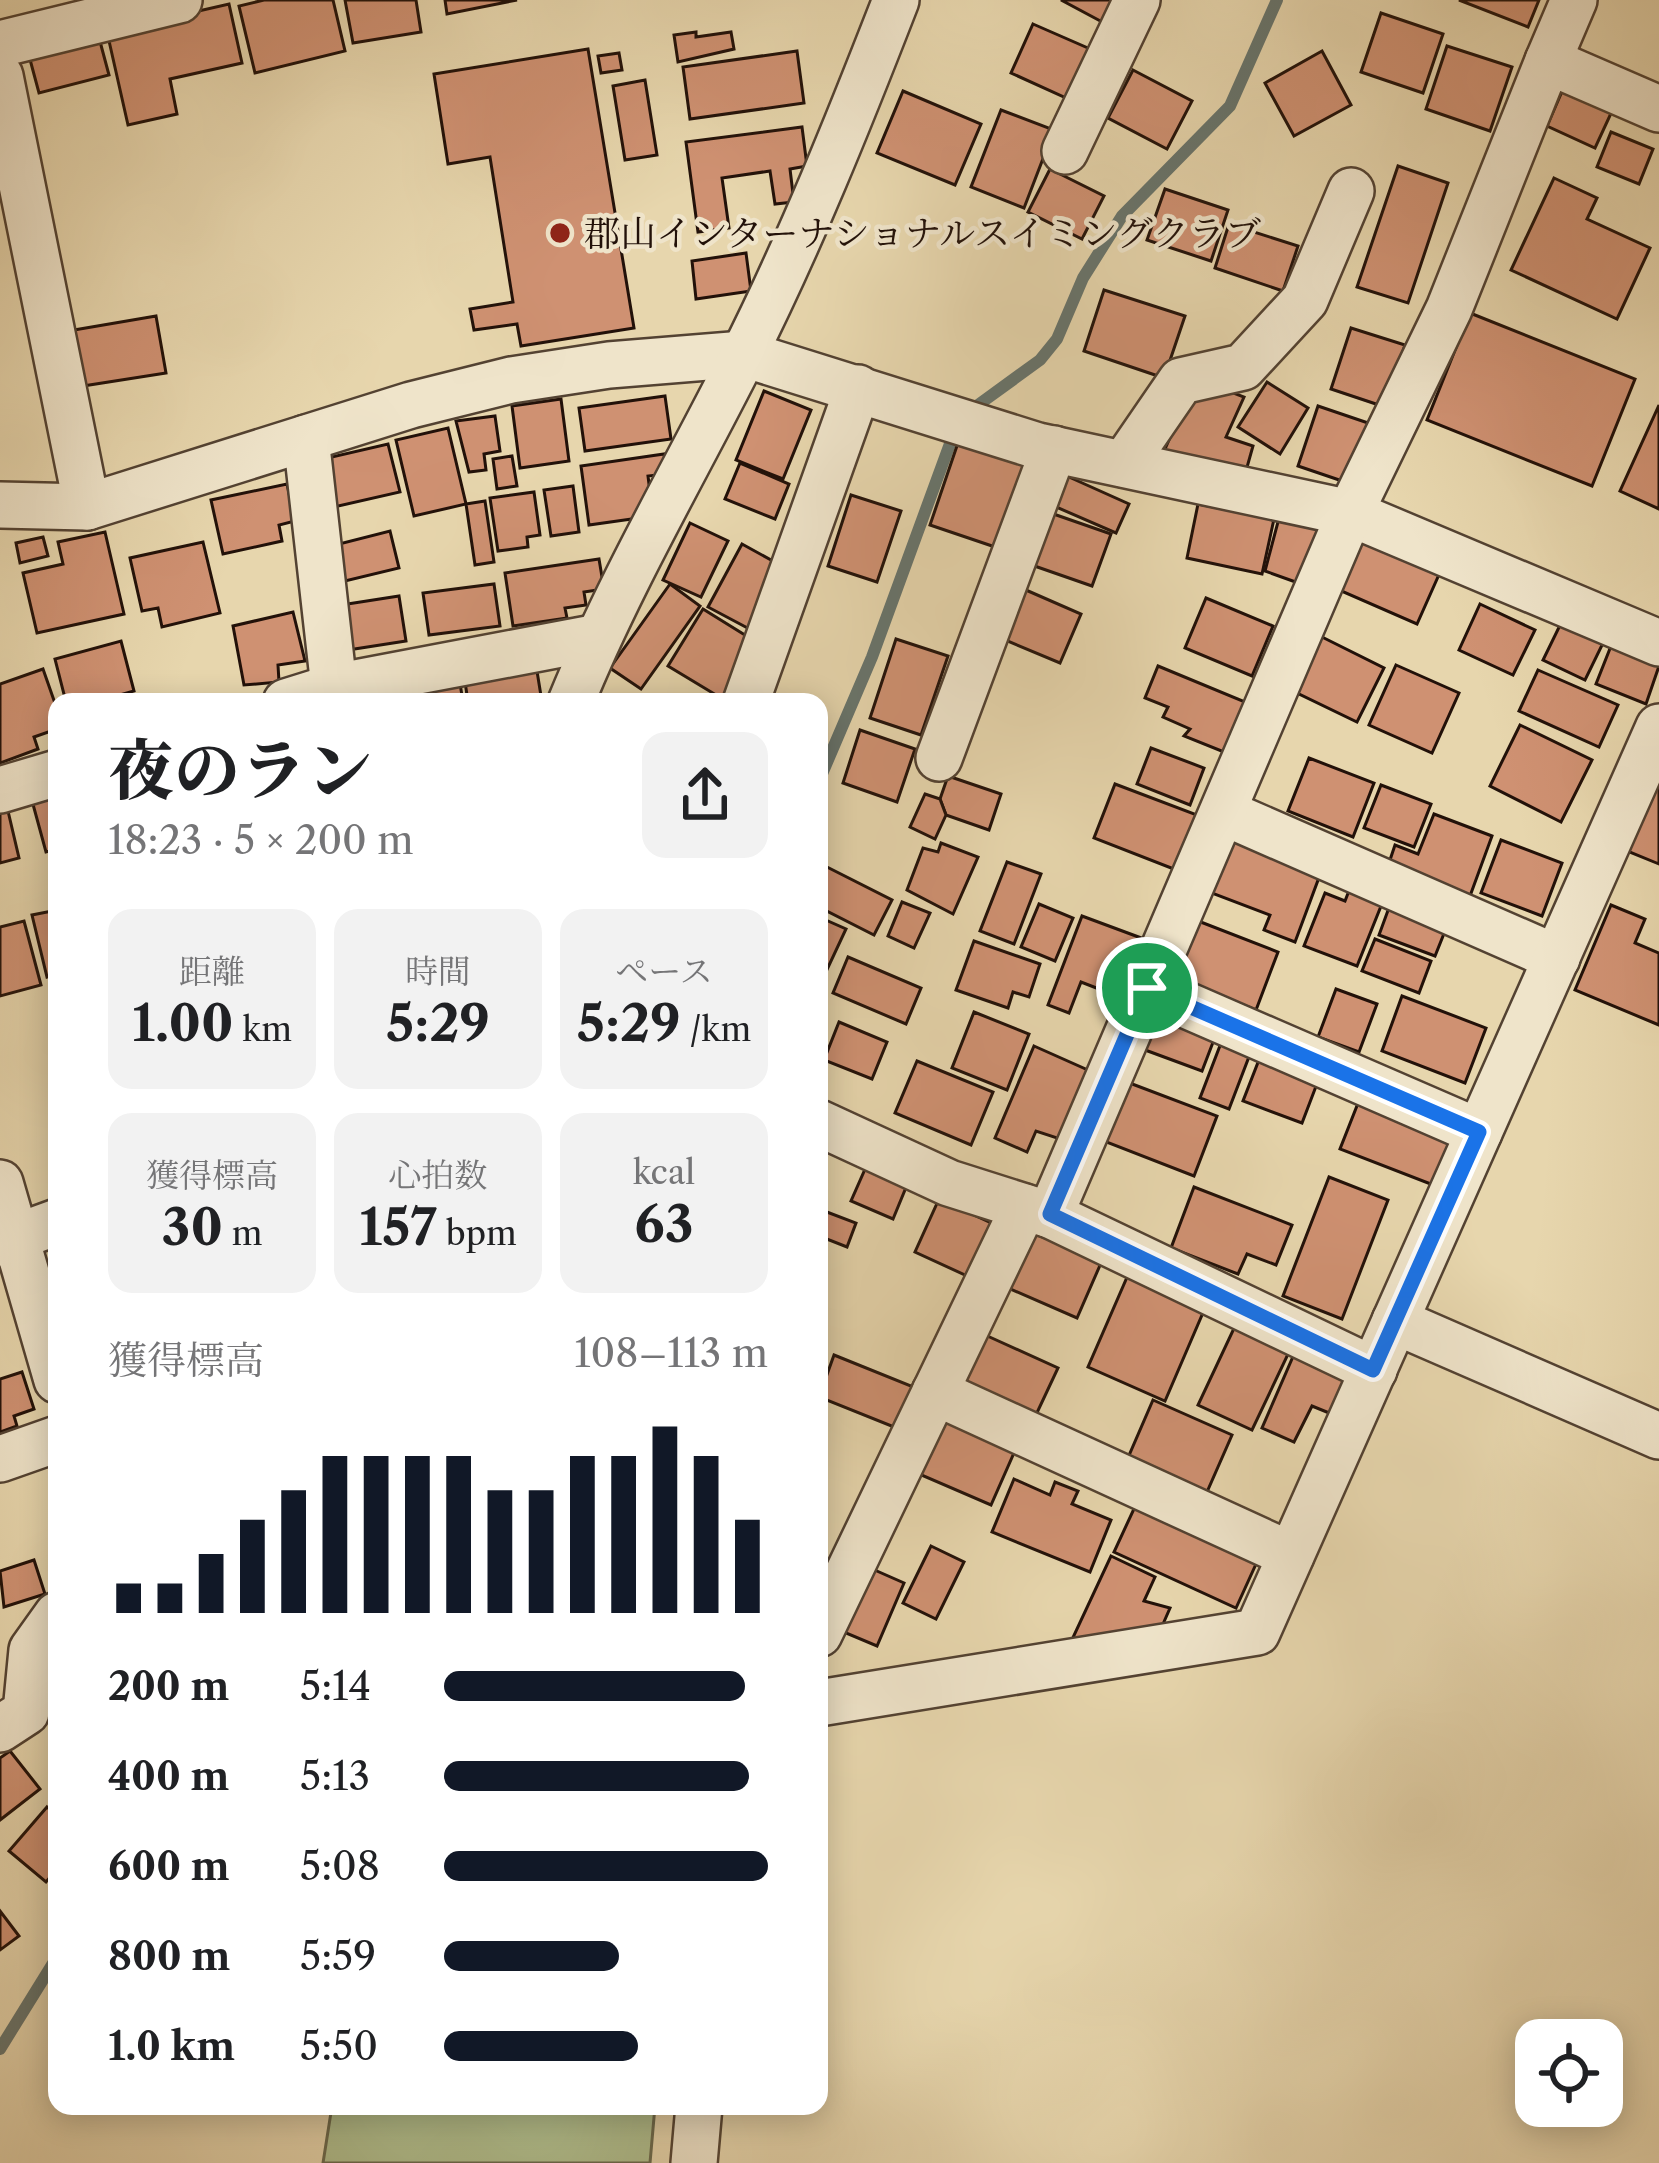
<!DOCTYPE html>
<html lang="ja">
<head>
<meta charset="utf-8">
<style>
  :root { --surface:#fff; --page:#f2f2f2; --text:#202124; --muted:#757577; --accent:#111827 }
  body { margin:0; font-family:"Libre Caslon Text","Noto Serif JP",serif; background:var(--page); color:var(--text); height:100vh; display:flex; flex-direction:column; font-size:45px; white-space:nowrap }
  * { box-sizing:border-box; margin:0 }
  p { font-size:39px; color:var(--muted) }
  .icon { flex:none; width:66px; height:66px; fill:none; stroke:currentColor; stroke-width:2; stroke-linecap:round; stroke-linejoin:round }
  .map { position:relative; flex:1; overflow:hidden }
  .sheet { position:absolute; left:48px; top:693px; width:780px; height:1422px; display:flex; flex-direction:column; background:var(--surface); border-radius:24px; box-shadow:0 6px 30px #0003 }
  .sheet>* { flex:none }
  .buttons { position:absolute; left:1515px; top:2019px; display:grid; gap:24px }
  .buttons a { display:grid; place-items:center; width:108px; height:108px; border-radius:24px; background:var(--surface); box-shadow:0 6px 30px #0003; font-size:60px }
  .pin { position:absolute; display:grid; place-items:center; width:102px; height:102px; color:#fff; margin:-51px; border:6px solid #fff; border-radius:50%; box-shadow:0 3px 12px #0007 }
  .round { display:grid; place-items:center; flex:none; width:126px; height:126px; border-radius:24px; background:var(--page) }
  .headline { display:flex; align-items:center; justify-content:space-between; height:204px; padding:0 60px }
  h1 { font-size:66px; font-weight:800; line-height:90px }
  .stats { display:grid; grid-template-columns:repeat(3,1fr); gap:18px; height:204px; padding:12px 60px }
  .stats div { display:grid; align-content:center; border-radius:24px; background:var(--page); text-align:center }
  .stats b { font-size:51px; font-weight:800 }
  .stats small { font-size:33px; font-weight:400 }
  .stats p { font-size:33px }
  .chart { height:336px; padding:24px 60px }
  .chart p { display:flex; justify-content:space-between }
  .chart svg { width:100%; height:216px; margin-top:12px; stroke:var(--accent); stroke-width:6 }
  ul { padding:0 60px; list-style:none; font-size:39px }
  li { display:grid; grid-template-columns:192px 144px 1fr; align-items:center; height:90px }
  li i { height:30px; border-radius:15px; background:var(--accent) }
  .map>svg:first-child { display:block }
  .garden { fill:#afbf8f; stroke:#68684c; stroke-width:3 }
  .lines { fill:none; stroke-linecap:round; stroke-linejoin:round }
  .stream { stroke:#68756d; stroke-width:12 }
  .building { fill:#cf9172; stroke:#221109; stroke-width:3 }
  .minor-casing { stroke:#534232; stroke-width:50 }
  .minor { stroke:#efe4ca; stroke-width:45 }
  .route-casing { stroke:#fff; stroke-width:24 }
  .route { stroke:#1a73e8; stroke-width:15 }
  .poi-dot { fill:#8f2418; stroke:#efe4ca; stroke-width:4.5 }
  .labels { text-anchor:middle; stroke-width:9; stroke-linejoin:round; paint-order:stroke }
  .poi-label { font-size:36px; fill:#221109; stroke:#efe4ca; text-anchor:start }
</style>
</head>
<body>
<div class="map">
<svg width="1659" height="2163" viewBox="0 0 1659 2163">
  <rect width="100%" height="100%" fill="#e7d6ad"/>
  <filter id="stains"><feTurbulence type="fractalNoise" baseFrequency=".00167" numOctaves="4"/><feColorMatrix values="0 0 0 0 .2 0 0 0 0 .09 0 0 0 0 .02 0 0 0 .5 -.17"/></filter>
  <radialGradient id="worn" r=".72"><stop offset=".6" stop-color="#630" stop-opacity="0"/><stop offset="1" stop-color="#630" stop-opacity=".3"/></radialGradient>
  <polygon class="garden" points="332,2106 655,2106 650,2163 323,2163"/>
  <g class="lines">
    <g class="stream">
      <polyline points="967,413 1040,360 1057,339 1083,278 1122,216 1230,106 1277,0"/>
      <polyline points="819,781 872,657 955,430"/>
      <polyline points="0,2049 57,1957"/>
    </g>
  </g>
  <g class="building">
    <polygon points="264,0 333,0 345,51 255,73 239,6"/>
    <polygon points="345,0 416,0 421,32 353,43"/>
    <polygon points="445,0 517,0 447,14"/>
    <polygon points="1061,0 1119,0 1106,24"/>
    <polygon points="1459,0 1539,0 1528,27"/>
    <polygon points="229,4 242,63 170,79 177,114 128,125 107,32"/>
    <polygon points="1381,13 1443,34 1423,93 1361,72"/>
    <polygon points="1033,24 1097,52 1075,102 1011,73"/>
    <polygon points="696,32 696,37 731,32 734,49 678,62 674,35"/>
    <polygon points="98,34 109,75 39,93 28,52"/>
    <polygon points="1447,46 1512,67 1490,131 1426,109"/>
    <polygon points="588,49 634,328 521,346 517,324 474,330 470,309 513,302 490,157 448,164 434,74"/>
    <polygon points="797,51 804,103 690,119 683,67"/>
    <polygon points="1322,51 1351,105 1294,136 1265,83"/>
    <polygon points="619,53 622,70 601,73 598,56"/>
    <polygon points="1133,70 1192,101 1167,149 1108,118"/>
    <polygon points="645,80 657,155 625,160 613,86"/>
    <polygon points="1564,87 1613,109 1595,148 1547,126"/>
    <polygon points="903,91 981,124 955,185 877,153"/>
    <polygon points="1001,110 1054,130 1024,208 971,187"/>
    <polygon points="802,127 807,166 790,169 794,202 775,204 770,171 722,178 729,228 698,232 686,142"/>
    <polygon points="1611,132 1653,149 1639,184 1597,167"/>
    <polygon points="1398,166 1448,183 1408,303 1357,287"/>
    <polygon points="1050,169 1104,196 1082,239 1028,212"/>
    <polygon points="1554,178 1597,198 1587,219 1650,248 1617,319 1511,270"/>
    <polygon points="1165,189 1228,210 1211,261 1147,240"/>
    <polygon points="1229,224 1298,246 1283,291 1215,268"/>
    <polygon points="746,253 751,291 696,299 692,261"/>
    <polygon points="1104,290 1185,316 1164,378 1084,351"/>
    <polygon points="1470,313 1635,379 1592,486 1427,420"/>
    <polygon points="156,316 166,373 83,386 74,330"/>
    <polygon points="1351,328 1405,345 1385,407 1331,389"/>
    <polygon points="1267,382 1308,408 1280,454 1238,427"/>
    <polygon points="1213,385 1244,397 1226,437 1253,446 1244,478 1162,456 1192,387"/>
    <polygon points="764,391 811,410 783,479 736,460"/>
    <polygon points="665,396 671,439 585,451 579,408"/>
    <polygon points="561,399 569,461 520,468 512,406"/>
    <polygon points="1659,405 1659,509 1620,491"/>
    <polygon points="1318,406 1374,425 1354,485 1298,466"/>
    <polygon points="495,416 500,451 484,454 486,470 469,472 456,421"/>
    <polygon points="448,428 466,504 414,516 396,440"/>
    <polygon points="960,437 1031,461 1001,549 930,525"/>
    <polygon points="388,444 400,492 334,507 323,459"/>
    <polygon points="664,454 667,474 648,476 653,516 589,525 581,466"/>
    <polygon points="512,456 517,486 497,489 493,459"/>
    <polygon points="740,463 789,484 775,519 725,499"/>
    <polygon points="1060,473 1129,504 1116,533 1047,503"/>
    <polygon points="287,484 295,521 279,525 282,541 223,554 211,500"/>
    <polygon points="573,486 579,532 551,536 544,490"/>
    <polygon points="534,492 540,535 527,537 528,547 498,551 490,498"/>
    <polygon points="851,495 901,511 877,582 828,566"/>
    <polygon points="485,501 494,562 475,565 466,504"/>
    <polygon points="1198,504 1274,519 1262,574 1187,558"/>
    <polygon points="1042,510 1111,534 1092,586 1023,562"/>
    <polygon points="1279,518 1329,528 1304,585 1265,571"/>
    <polygon points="690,523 728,541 701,597 663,580"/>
    <polygon points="390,531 399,568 345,581 335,545"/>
    <polygon points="105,532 124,614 37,633 23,573 63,564 58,542"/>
    <polygon points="1364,536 1441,570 1417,624 1339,590"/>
    <polygon points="43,537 48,556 20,563 16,543"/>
    <polygon points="203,542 220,613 162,627 158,608 142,611 130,558"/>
    <polygon points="742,544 791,571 757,633 708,607"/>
    <polygon points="599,559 604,589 584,592 586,605 565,608 567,618 513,626 505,573"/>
    <polygon points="494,584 500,626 429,635 423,593"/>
    <polygon points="670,584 700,606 641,689 610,668"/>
    <polygon points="1019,587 1081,614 1060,663 998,637"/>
    <polygon points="399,596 406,641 348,650 341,605"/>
    <polygon points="1206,598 1273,626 1252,676 1185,648"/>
    <polygon points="1480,604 1535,630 1513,675 1459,650"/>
    <polygon points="703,609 761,645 726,701 668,666"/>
    <polygon points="293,612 305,661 278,665 279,682 244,685 233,626"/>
    <polygon points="1564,617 1606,637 1585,680 1543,660"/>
    <polygon points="1322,637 1384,668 1357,722 1295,692"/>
    <polygon points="896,639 948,656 921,735 870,718"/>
    <polygon points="121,641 134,691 95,702 66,702 55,659"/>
    <polygon points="1611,646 1659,666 1646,704 1596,684"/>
    <polygon points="536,665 542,702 468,702 464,675"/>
    <polygon points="1396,665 1459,693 1432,753 1369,725"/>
    <polygon points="1158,666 1250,704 1229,754 1184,736 1190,729 1163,717 1168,707 1145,698"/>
    <polygon points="43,669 57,709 57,729 34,737 38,749 0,763 0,684"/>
    <polygon points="1538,670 1618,705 1599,747 1519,711"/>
    <polygon points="459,677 463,702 384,702 405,699 403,687"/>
    <polygon points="1520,725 1592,760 1561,822 1490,786"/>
    <polygon points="860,730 915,749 897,802 843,783"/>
    <polygon points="1151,748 1204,768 1190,805 1137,784"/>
    <polygon points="1309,758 1374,783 1353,837 1288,811"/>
    <polygon points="948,776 1001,794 989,830 946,815 940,799"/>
    <polygon points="1659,777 1659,864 1627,851"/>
    <polygon points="1115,784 1205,818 1184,873 1094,838"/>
    <polygon points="1381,785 1431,804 1414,847 1364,828"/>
    <polygon points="57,789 57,849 46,852 31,797"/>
    <polygon points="925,794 940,799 946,815 935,839 910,827"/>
    <polygon points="8,811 19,858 0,863 0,813"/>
    <polygon points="1434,814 1492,836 1470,896 1389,863 1395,845 1418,854"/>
    <polygon points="1233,829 1324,864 1295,942 1264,930 1270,915 1209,892"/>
    <polygon points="1501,840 1562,863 1542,916 1481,893"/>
    <polygon points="941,843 978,857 953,914 907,890 923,848 938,852"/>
    <polygon points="1007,862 1041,874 1014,944 980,931"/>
    <polygon points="825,866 892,900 874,935 819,907 819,878"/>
    <polygon points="1352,883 1385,896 1357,966 1304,946 1325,893 1345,901"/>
    <polygon points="1394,894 1451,916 1435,956 1379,935"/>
    <polygon points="902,902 930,913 914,948 888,936"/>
    <polygon points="1039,904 1073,918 1055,961 1021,947"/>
    <polygon points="1611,905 1645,919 1635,943 1659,953 1659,1025 1575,990"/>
    <polygon points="57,910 57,974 47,977 32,915"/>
    <polygon points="1082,916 1152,942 1130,1001 1081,982 1069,1013 1048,1005"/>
    <polygon points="819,917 846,929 825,974 819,972"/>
    <polygon points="1193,919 1278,952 1256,1010 1170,977"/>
    <polygon points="24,921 41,985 0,996 0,927"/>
    <polygon points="1375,939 1431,961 1419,993 1362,971"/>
    <polygon points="974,941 1040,964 1029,997 1013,992 1008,1008 956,990"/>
    <polygon points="848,957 921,988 906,1024 833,993"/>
    <polygon points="1336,989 1377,1004 1359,1052 1318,1037"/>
    <polygon points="1402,996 1486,1028 1465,1083 1382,1051"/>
    <polygon points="1155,1000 1220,1024 1202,1071 1137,1047"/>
    <polygon points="974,1012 1029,1034 1007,1090 952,1068"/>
    <polygon points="839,1022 887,1042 872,1079 824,1060"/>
    <polygon points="1226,1030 1255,1041 1229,1109 1200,1098"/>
    <polygon points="1034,1046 1090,1071 1060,1139 1036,1131 1027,1152 995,1138"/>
    <polygon points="1264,1047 1323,1068 1302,1123 1243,1101"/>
    <polygon points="917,1061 993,1092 971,1145 895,1113"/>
    <polygon points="1119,1079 1217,1116 1194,1176 1096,1138"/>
    <polygon points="1364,1088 1465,1127 1441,1188 1340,1149"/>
    <polygon points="866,1167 907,1185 893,1219 851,1201"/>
    <polygon points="1329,1177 1388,1200 1342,1319 1283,1296"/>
    <polygon points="1194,1187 1292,1225 1276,1265 1247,1254 1238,1274 1171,1248"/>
    <polygon points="939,1199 1002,1228 978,1281 915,1252"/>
    <polygon points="819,1209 856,1223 847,1247 819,1236"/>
    <polygon points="1032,1232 1101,1263 1077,1318 1008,1288"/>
    <polygon points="1128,1275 1205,1308 1165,1401 1088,1367"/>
    <polygon points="1236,1324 1290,1350 1252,1430 1198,1405"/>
    <polygon points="983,1334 1058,1368 1035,1417 960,1383"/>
    <polygon points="1295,1352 1356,1379 1339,1417 1312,1406 1294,1442 1262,1428"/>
    <polygon points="834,1355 921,1390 904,1431 819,1397"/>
    <polygon points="22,1372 34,1409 14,1416 17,1426 0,1432 0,1379"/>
    <polygon points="1153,1400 1232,1435 1203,1501 1124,1467"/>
    <polygon points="945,1414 1017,1446 991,1505 919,1474"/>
    <polygon points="1014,1479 1050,1495 1055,1482 1078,1491 1072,1504 1111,1520 1090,1572 992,1532"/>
    <polygon points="1139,1498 1261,1553 1236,1608 1114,1552"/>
    <polygon points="931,1546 964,1562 936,1619 903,1603"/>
    <polygon points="1111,1556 1155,1577 1144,1601 1170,1608 1160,1631 1069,1646"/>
    <polygon points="34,1560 45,1594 4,1607 0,1571"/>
    <polygon points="861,1564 904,1583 877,1646 834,1628"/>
    <polygon points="10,1751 40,1789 0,1820 0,1758"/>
    <polygon points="47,1807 57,1816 57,1869 46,1882 9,1851"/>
    <polygon points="0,1911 19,1936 0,1950"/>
  </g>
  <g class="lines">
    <defs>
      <g id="minor">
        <polyline points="0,44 179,0"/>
        <polyline points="1548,61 1574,0"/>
        <polyline points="0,76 87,507"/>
        <polyline points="1065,151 1137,0"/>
        <polyline points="306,438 334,687"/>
        <polyline points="1124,464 1181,381 1243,367 1305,300 1351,191"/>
        <polyline points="0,505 87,507 411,405 511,380 609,365 744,354 1038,446 1350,513 1659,643"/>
        <polyline points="286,702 334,687 598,637"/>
        <path d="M 571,702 C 619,584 684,473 741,360 C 800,243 849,121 896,0"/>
        <polyline points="746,702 858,388"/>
        <polyline points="939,758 1054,449"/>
        <polyline points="0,790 57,773"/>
        <polyline points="1223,812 1557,958"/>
        <polyline points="1147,988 1479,1132"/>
        <polyline points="819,1123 949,1183 1050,1215 1374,1370"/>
        <polyline points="0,1183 57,1380"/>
        <polyline points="1050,1215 1350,513 1449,309 1548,61 1659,109"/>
        <polyline points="0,1243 57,1222"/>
        <polyline points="1395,1321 1659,1436"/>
        <polyline points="935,1392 1291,1555"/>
        <polyline points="0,1459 57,1439"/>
        <polyline points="819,1634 1024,1207"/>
        <polyline points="819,1703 1257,1632 1659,727"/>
        <polyline points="0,1729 26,1712 32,1650 57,1615"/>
        <polyline points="694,2163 699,2106"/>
      </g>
    </defs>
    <use href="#minor" class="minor-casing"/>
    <use href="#minor" class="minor"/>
  </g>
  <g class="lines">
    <defs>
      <polygon id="route" points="1147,988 1479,1132 1373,1370 1050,1214"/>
    </defs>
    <use href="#route" class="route-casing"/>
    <use href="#route" class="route"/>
  </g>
  <circle class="poi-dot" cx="560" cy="233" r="12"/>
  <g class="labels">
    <g class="poi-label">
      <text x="584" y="246">郡山インターナショナルスイミングクラブ</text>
    </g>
  </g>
  <rect width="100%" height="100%" filter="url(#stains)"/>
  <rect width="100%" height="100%" fill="url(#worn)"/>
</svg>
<div class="buttons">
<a><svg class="icon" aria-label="locate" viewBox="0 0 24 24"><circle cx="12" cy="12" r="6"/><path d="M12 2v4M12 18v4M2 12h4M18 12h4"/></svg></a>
</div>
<div class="pin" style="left:1147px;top:988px;background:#1e9e55"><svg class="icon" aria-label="arrive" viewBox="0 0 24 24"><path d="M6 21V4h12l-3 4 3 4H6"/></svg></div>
<section class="sheet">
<div class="headline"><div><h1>夜のラン</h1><p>18:23 · 5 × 200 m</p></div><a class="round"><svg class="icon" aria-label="share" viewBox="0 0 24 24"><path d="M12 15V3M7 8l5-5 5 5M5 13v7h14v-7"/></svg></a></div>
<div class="stats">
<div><p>距離</p><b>1.00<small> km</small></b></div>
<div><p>時間</p><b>5:29</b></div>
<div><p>ペース</p><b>5:29<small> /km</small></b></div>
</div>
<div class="stats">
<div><p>獲得標高</p><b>30<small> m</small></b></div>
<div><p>心拍数</p><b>157<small> bpm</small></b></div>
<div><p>kcal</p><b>63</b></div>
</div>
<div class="chart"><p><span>獲得標高</span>108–113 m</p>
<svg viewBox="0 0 160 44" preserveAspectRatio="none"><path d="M5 44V38M15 44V38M25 44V32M35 44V25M45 44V19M55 44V12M65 44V12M75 44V12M85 44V12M95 44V19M105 44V19M115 44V12M125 44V12M135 44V6M145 44V12M155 44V25"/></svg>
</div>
<ul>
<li><b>200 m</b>5:14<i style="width:93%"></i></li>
<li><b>400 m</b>5:13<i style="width:94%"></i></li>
<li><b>600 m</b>5:08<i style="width:100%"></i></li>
<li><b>800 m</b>5:59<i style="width:54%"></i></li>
<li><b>1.0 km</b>5:50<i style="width:60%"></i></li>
</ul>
</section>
</div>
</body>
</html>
